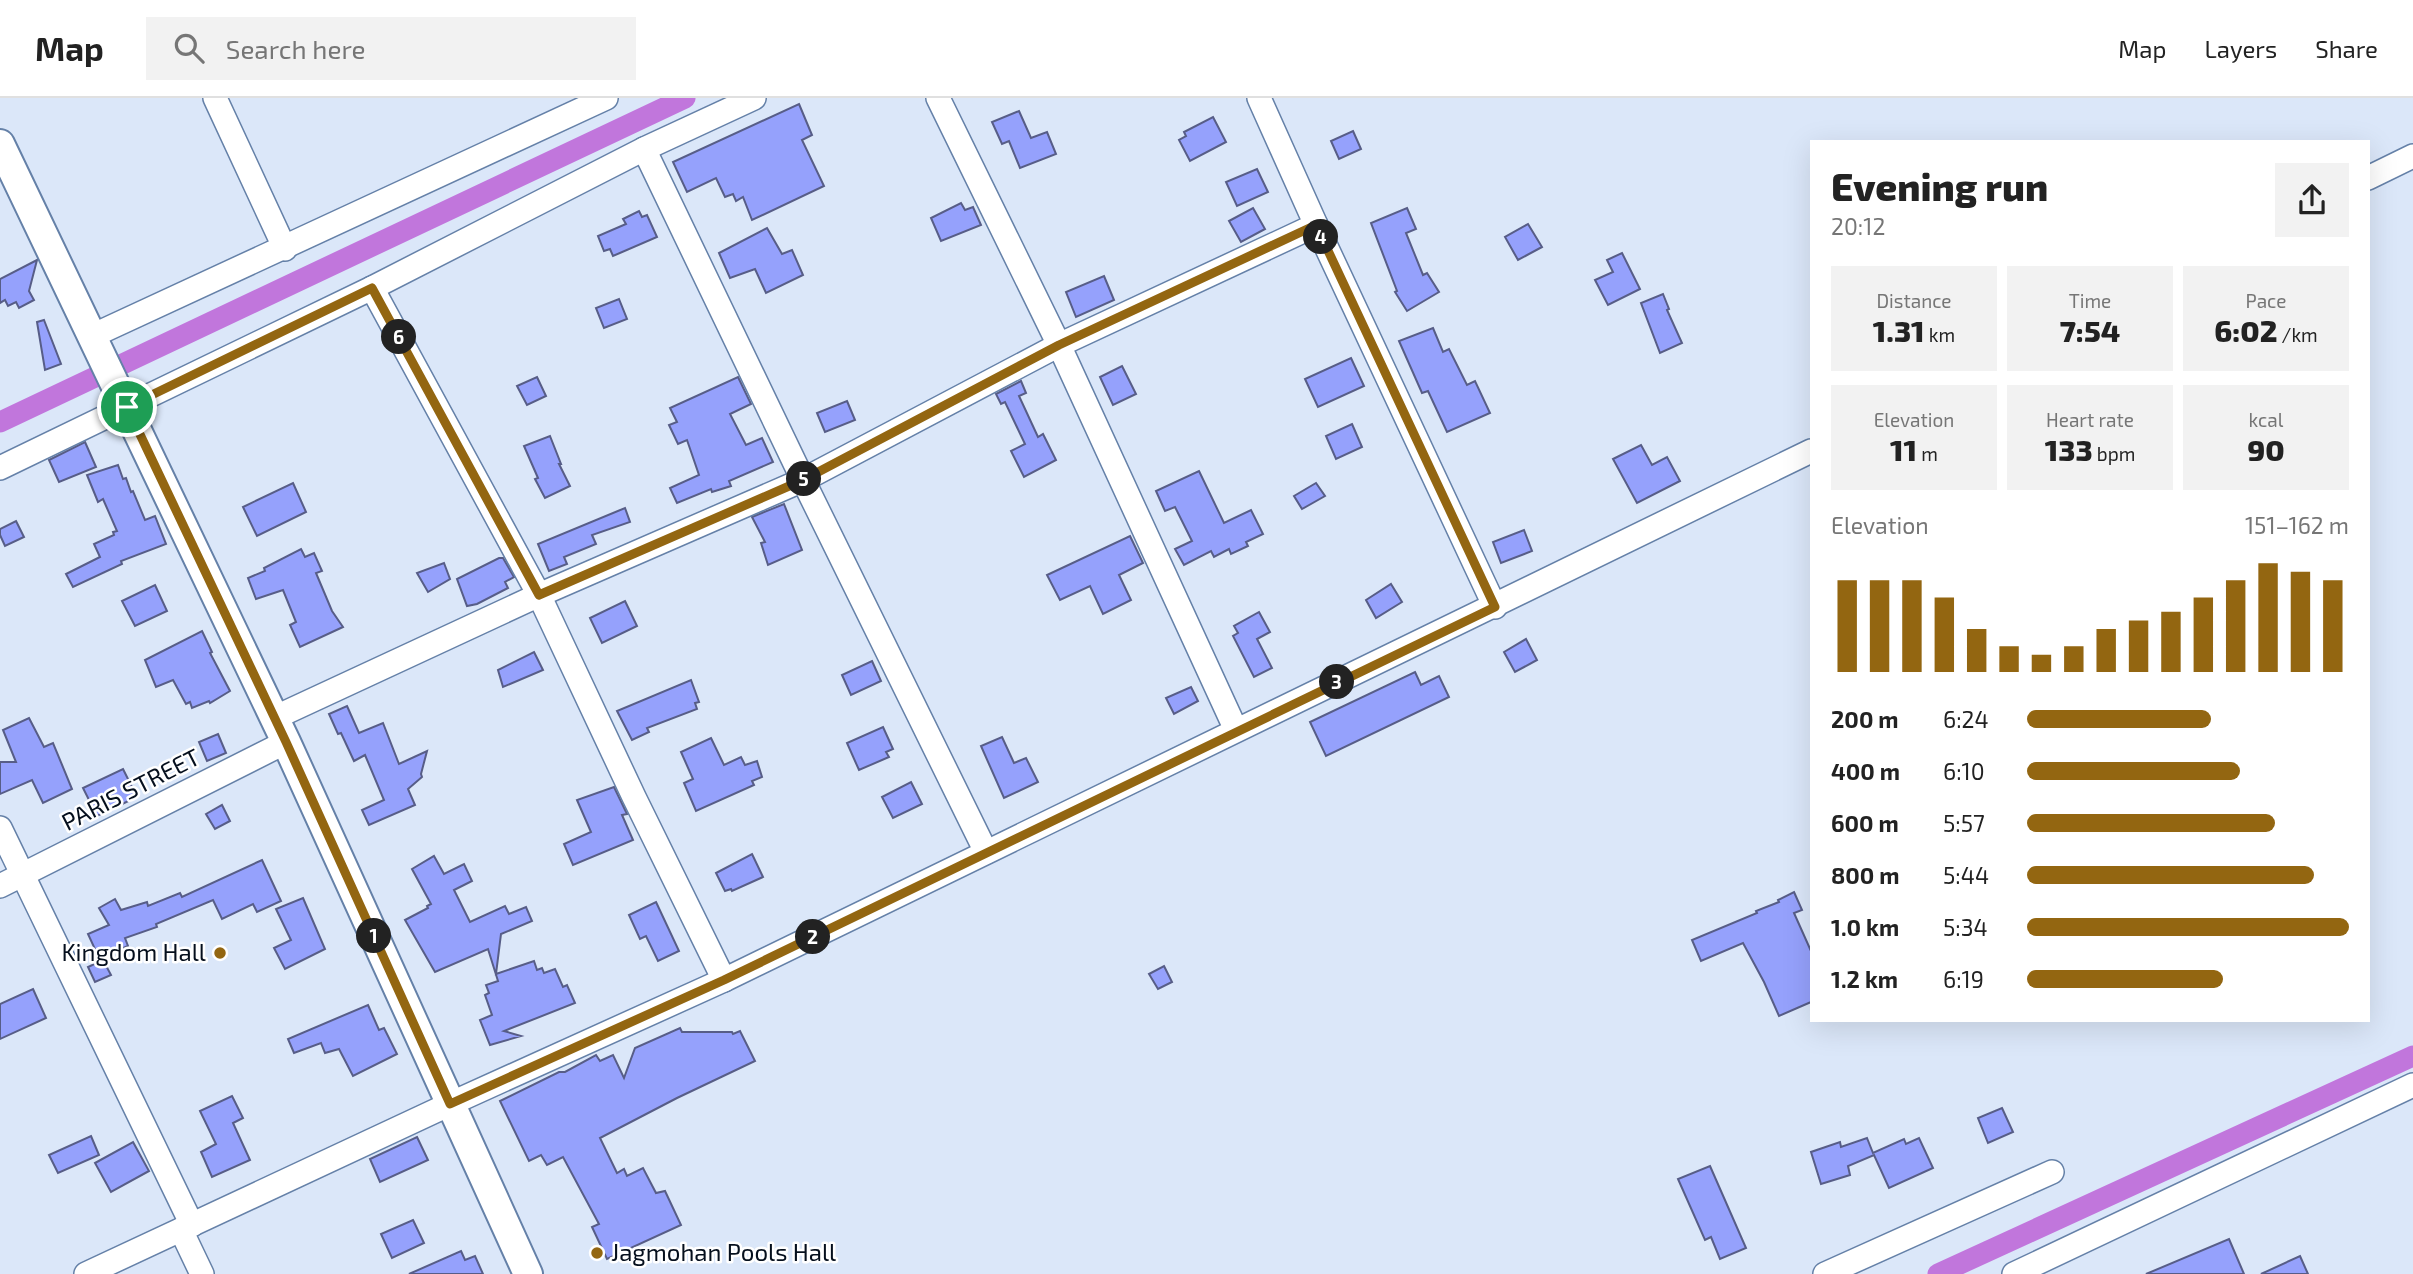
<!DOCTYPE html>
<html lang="en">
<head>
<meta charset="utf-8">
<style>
  :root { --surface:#fff; --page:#f2f2f2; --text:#222; --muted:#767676; --line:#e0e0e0; --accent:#936611 }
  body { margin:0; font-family:"Exo 2",sans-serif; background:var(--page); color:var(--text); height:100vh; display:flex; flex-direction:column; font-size:26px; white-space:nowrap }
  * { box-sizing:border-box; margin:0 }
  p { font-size:23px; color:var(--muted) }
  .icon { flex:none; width:38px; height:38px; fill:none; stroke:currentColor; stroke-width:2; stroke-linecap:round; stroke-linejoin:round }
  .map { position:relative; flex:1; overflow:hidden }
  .details { position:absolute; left:1810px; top:42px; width:560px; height:882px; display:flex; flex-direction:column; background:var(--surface); border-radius:0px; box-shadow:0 7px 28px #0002 }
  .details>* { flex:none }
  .pin { position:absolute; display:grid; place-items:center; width:60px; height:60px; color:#fff; margin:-30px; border:4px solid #fff; border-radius:50%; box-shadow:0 2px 7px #0007 }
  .km { position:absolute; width:35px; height:35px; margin:-18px; border-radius:50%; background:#222; color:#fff; font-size:19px; line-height:35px; text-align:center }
  .round { display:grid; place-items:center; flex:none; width:74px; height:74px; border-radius:0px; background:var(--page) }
  .summary { display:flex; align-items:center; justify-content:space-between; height:119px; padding:0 21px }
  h1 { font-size:38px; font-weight:800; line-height:52px }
  .figures { display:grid; grid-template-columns:repeat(3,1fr); gap:10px; height:119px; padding:7px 21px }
  .figures div { display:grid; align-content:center; border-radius:0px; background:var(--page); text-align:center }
  .figures b { font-size:30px; font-weight:800 }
  .figures small { font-size:19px; font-weight:400 }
  .figures p { font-size:19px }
  .chart { height:196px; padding:14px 21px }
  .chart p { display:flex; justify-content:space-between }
  .chart svg { width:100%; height:126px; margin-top:7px; stroke:var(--accent); stroke-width:6 }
  ul { padding:0 21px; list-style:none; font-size:23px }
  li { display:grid; grid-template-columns:112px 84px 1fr; align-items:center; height:52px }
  li i { height:18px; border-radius:9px; background:var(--accent) }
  header { display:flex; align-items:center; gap:42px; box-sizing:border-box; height:98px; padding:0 35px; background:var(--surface); border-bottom:2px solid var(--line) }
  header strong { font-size:33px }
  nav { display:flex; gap:38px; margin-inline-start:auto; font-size:24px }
  .search { width:490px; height:63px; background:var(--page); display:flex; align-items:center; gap:18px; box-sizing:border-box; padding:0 24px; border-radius:0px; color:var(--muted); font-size:26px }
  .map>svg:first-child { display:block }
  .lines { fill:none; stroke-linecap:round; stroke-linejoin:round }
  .canal { stroke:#c176dc; stroke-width:21 }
  .building { fill:#95a1fc; stroke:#575d87; stroke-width:2 }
  .minor-casing { stroke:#6581a8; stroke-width:26 }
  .major-casing { stroke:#6581a8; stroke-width:32 }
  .minor { stroke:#fff; stroke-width:23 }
  .major { stroke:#fff; stroke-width:28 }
  .route-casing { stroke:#fff; stroke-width:14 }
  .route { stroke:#936611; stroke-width:9 }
  .poi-dot { fill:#936611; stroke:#fff; stroke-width:2.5 }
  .labels { text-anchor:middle; stroke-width:5; stroke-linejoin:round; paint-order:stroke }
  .street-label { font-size:24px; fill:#050f1d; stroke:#fff }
  .poi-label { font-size:24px; fill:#050f1d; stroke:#fff; text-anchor:end }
</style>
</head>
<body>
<header>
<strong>Map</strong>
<div class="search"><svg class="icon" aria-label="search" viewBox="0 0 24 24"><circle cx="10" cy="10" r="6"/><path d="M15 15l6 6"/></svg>Search here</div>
<nav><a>Map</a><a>Layers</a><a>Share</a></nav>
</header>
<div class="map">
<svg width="2413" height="1176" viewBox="0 0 2413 1176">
  <rect width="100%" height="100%" fill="#dbe7f9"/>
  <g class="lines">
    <g class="canal">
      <polyline points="0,324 685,0"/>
      <polyline points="1938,1176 2413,958"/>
    </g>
  </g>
  <g class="building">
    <polygon points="799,6 812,37 802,42 824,88 752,122 743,99 736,103 733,96 725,99 716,80 687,94 673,64"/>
    <polygon points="1019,13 1031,40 1047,34 1056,56 1020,70 1009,43 1002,46 992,24"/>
    <polygon points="1213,19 1226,44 1190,63 1179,42 1186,38 1184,34"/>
    <polygon points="1353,33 1361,51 1339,61 1331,43"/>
    <polygon points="1257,71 1268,94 1237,108 1226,84"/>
    <polygon points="961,105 965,112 973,109 981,127 941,143 931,120"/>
    <polygon points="1253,110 1265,131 1241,144 1229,123"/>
    <polygon points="1407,110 1416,131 1406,135 1423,177 1427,175 1439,194 1407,213 1395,194 1397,193 1371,125"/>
    <polygon points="639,113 642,119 647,117 657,139 613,158 610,151 604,153 598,138 626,126 623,121"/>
    <polygon points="1528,126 1542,149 1518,162 1505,139"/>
    <polygon points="767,130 782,156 792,152 803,177 766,195 755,171 730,180 719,155"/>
    <polygon points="1622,155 1640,191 1608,207 1595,182 1613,174 1607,162"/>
    <polygon points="37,162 29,193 34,202 19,210 16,204 8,208 5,202 0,205 0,181"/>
    <polygon points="1104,178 1114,202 1076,219 1066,194"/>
    <polygon points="1663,196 1669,211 1667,212 1682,245 1660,255 1641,205"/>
    <polygon points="619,201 627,221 604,230 596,210"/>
    <polygon points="44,222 61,266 45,272 37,224"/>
    <polygon points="1433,230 1443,254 1449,251 1467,287 1475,283 1490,315 1447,334 1428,293 1422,295 1399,243"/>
    <polygon points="1351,260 1364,288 1318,309 1305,281"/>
    <polygon points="1122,268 1136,296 1113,307 1100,279"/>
    <polygon points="537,279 546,298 527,307 517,288"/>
    <polygon points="738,279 751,306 730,316 746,347 762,340 773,364 729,383 731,388 712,394 711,391 677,405 670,390 699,377 687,342 678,346 669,327 677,324 670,310"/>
    <polygon points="1021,283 1026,295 1019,298 1038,339 1043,336 1056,362 1024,379 1011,353 1025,346 1005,304 1001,306 996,296"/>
    <polygon points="847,303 855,322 825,334 817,315"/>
    <polygon points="1352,326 1362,349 1336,361 1326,338"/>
    <polygon points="550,338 561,366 559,366 570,388 545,400 535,381 538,380 524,348"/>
    <polygon points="85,344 96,369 59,384 49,362"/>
    <polygon points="1641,347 1652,367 1667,359 1680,383 1637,405 1613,361"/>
    <polygon points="118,367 123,381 126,380 131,394 133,393 145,422 155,418 166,446 121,463 122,466 73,489 66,476 100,459 94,446 114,437 113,434 117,433 103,401 98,404 87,377"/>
    <polygon points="1199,373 1224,425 1251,412 1263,436 1246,444 1248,448 1231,456 1229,451 1214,459 1211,453 1184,467 1175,451 1192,443 1175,409 1165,413 1156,393"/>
    <polygon points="293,385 306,414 257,438 243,409"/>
    <polygon points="1316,385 1325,398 1302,411 1294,398"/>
    <polygon points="784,406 802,452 768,467 761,445 765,444 752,419"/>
    <polygon points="625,410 630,424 592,437 596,446 564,459 567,466 549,473 538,446"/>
    <polygon points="16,423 24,439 5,448 0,437 0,431"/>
    <polygon points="1524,432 1532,453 1501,465 1493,444"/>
    <polygon points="1130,438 1143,465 1119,477 1131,502 1103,516 1090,488 1060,502 1047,477"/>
    <polygon points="301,451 305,459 314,455 322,473 316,475 332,513 343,529 300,549 290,527 296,524 283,492 256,501 248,480 265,473 264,470"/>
    <polygon points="499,460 503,460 514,479 505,484 508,490 477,506 467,508 457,481"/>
    <polygon points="444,465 450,481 428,494 417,475"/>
    <polygon points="1391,486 1402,504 1376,520 1366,502"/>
    <polygon points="155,487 167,513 135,528 122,503"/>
    <polygon points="625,503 637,528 602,545 590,520"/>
    <polygon points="1259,514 1270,534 1257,541 1272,570 1254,579 1233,538 1238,535 1234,528"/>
    <polygon points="202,533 212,554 210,555 230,593 210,605 209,603 192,610 190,604 186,606 173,582 156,589 145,562"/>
    <polygon points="1526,541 1537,562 1515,574 1504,554"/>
    <polygon points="534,554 543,572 503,589 498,572"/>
    <polygon points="872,563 881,583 851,597 842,577"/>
    <polygon points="1415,574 1421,587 1439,578 1449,599 1326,658 1310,624"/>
    <polygon points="691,582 699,604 695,605 697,611 647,630 649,634 632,642 617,613"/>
    <polygon points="1191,589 1198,603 1174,616 1166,600"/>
    <polygon points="347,608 359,635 383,625 399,666 427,653 421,676 422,679 408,691 415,707 369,727 362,712 384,702 365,657 354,663 341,635 338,636 329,616"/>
    <polygon points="29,620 44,649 53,645 72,691 43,705 32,682 0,696 0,664 16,664 3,632"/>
    <polygon points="883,629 893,651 886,654 889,659 859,672 847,645"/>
    <polygon points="218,636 226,655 207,663 199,644"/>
    <polygon points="1002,639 1014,665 1026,660 1038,684 1004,700 981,648"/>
    <polygon points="711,640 724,667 741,659 745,667 757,663 762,679 752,683 754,687 696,713 684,685 693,681 681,654"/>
    <polygon points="123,671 137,699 97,718 83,690"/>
    <polygon points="911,684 922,706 893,720 882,699"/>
    <polygon points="614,689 627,716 622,717 633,742 573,767 564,746 591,734 577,702"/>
    <polygon points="222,707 230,723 215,731 206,716"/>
    <polygon points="752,756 763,779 732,793 731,791 725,793 716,775"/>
    <polygon points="434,758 444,776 464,766 472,783 454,792 470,824 505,808 509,816 526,809 532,823 501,836 496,876 534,863 537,872 542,870 544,875 555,871 563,889 567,887 575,905 504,933 521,938 490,947 480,922 492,917 485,897 489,895 486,887 498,883 488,851 435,874 405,822 428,810 427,808 431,806 412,771"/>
    <polygon points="262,762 281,803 257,814 253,806 222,821 213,802 156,826 157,829 125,840 128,848 99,860 88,836 109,827 99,810 115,801 121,812 147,804 148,808 180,795 182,799"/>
    <polygon points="1794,794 1802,812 1794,815 1811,853 1811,904 1779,918 1764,884 1743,845 1701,863 1692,842 1757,815 1756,813 1779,804 1778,802"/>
    <polygon points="303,800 325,851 285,871 274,850 291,842 276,811"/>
    <polygon points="656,804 679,853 658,863 646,838 640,841 629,817"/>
    <polygon points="103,862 111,877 95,884 88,869"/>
    <polygon points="1164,868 1172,884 1158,891 1149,876"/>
    <polygon points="33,891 46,920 0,941 0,906"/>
    <polygon points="368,907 379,932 384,930 397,956 353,978 339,951 325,955 321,945 294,955 288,941"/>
    <polygon points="680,930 682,934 732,934 733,936 740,933 755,963 677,1000 600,1040 617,1075 624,1071 627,1078 643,1070 656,1095 665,1093 681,1127 607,1161 592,1129 599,1126 563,1059 547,1067 541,1057 529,1063 500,1003 559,974 565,974 596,957 600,963 613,957 624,980 635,950"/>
    <polygon points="232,998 243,1020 233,1025 250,1062 212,1079 201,1054 216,1046 200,1013"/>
    <polygon points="2002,1010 2013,1034 1988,1045 1978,1020"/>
    <polygon points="91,1038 99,1057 58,1075 49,1057"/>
    <polygon points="417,1039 428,1062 380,1084 370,1061"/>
    <polygon points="1867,1040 1873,1055 1904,1041 1906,1046 1919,1040 1933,1070 1889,1090 1874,1057 1848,1068 1850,1077 1821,1086 1811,1054 1840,1044 1841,1049"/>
    <polygon points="133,1044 149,1073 111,1094 95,1065"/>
    <polygon points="1710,1068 1746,1150 1720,1161 1711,1139 1705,1142 1678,1081"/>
    <polygon points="413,1122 424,1145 392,1160 381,1136"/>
    <polygon points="2229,1141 2244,1176 2146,1176"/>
    <polygon points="461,1153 465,1162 475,1158 483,1176 409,1176"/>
    <polygon points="2300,1158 2308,1176 2261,1176"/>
  </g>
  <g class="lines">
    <defs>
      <g id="minor">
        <polyline points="215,0 285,151"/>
        <polyline points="938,0 1059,247 1236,632"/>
        <polyline points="1259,0 1316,127 1495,509"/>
        <polyline points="644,51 803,382 986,754"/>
        <polyline points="2368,80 2413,58"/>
        <polyline points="372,190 539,497 634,699 724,882"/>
        <polyline points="92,238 606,0"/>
        <polyline points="0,370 372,190 644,51 754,0"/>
        <polyline points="274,620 539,497 803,382 1059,247 1316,127"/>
        <polyline points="0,730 192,1127"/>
        <polyline points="0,788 286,644"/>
        <polyline points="181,1132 202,1176"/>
        <polyline points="86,1176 450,1006 724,882 1811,353"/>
        <polyline points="1825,1176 2052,1074"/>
        <polyline points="2014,1176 2413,987"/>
      </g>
      <polyline id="major" points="0,46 286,644 528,1176"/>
    </defs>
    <use href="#minor" class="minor-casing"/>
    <use href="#major" class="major-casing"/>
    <use href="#minor" class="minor"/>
    <use href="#major" class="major"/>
  </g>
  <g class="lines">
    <defs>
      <polygon id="route" points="1316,127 1495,509 724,882 450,1006 286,644 127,309 372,190 539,497 803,382 1059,247"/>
    </defs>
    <use href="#route" class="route-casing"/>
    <use href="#route" class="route"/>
  </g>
  <g class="poi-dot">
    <circle cx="220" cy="855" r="7"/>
    <circle cx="597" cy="1155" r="7"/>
  </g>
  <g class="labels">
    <g class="street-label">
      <text transform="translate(131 692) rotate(-27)" y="8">PARIS STREET</text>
    </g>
    <g class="poi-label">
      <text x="206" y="863">Kingdom Hall</text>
      <text x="611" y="1163" text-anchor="start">Jagmohan Pools Hall</text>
    </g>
  </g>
</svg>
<div class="pin" style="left:127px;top:309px;background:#1e9e55"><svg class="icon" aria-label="arrive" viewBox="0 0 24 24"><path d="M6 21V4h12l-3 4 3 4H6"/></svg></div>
<b class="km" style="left:374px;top:838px">1</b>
<b class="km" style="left:813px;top:839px">2</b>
<b class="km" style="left:1337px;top:584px">3</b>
<b class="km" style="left:1321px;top:139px">4</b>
<b class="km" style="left:804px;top:381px">5</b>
<b class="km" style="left:399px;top:239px">6</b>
<section class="details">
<div class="summary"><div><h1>Evening run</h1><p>20:12</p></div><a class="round"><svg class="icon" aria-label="share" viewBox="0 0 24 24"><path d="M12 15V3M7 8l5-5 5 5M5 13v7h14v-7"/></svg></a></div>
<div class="figures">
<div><p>Distance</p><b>1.31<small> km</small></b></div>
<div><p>Time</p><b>7:54</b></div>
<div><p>Pace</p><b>6:02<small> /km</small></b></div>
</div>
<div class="figures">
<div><p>Elevation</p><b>11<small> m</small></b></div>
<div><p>Heart rate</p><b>133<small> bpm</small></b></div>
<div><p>kcal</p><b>90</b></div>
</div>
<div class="chart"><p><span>Elevation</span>151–162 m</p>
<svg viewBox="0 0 160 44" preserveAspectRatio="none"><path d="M5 44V12M15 44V12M25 44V12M35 44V18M45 44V29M55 44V35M65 44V38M75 44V35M85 44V29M95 44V26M105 44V23M115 44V18M125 44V12M135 44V6M145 44V9M155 44V12"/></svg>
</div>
<ul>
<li><b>200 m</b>6:24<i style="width:57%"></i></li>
<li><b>400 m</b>6:10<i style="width:66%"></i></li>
<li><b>600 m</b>5:57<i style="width:77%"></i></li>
<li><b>800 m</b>5:44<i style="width:89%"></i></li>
<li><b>1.0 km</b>5:34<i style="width:100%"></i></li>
<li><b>1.2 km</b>6:19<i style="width:61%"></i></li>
</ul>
</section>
</div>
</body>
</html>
